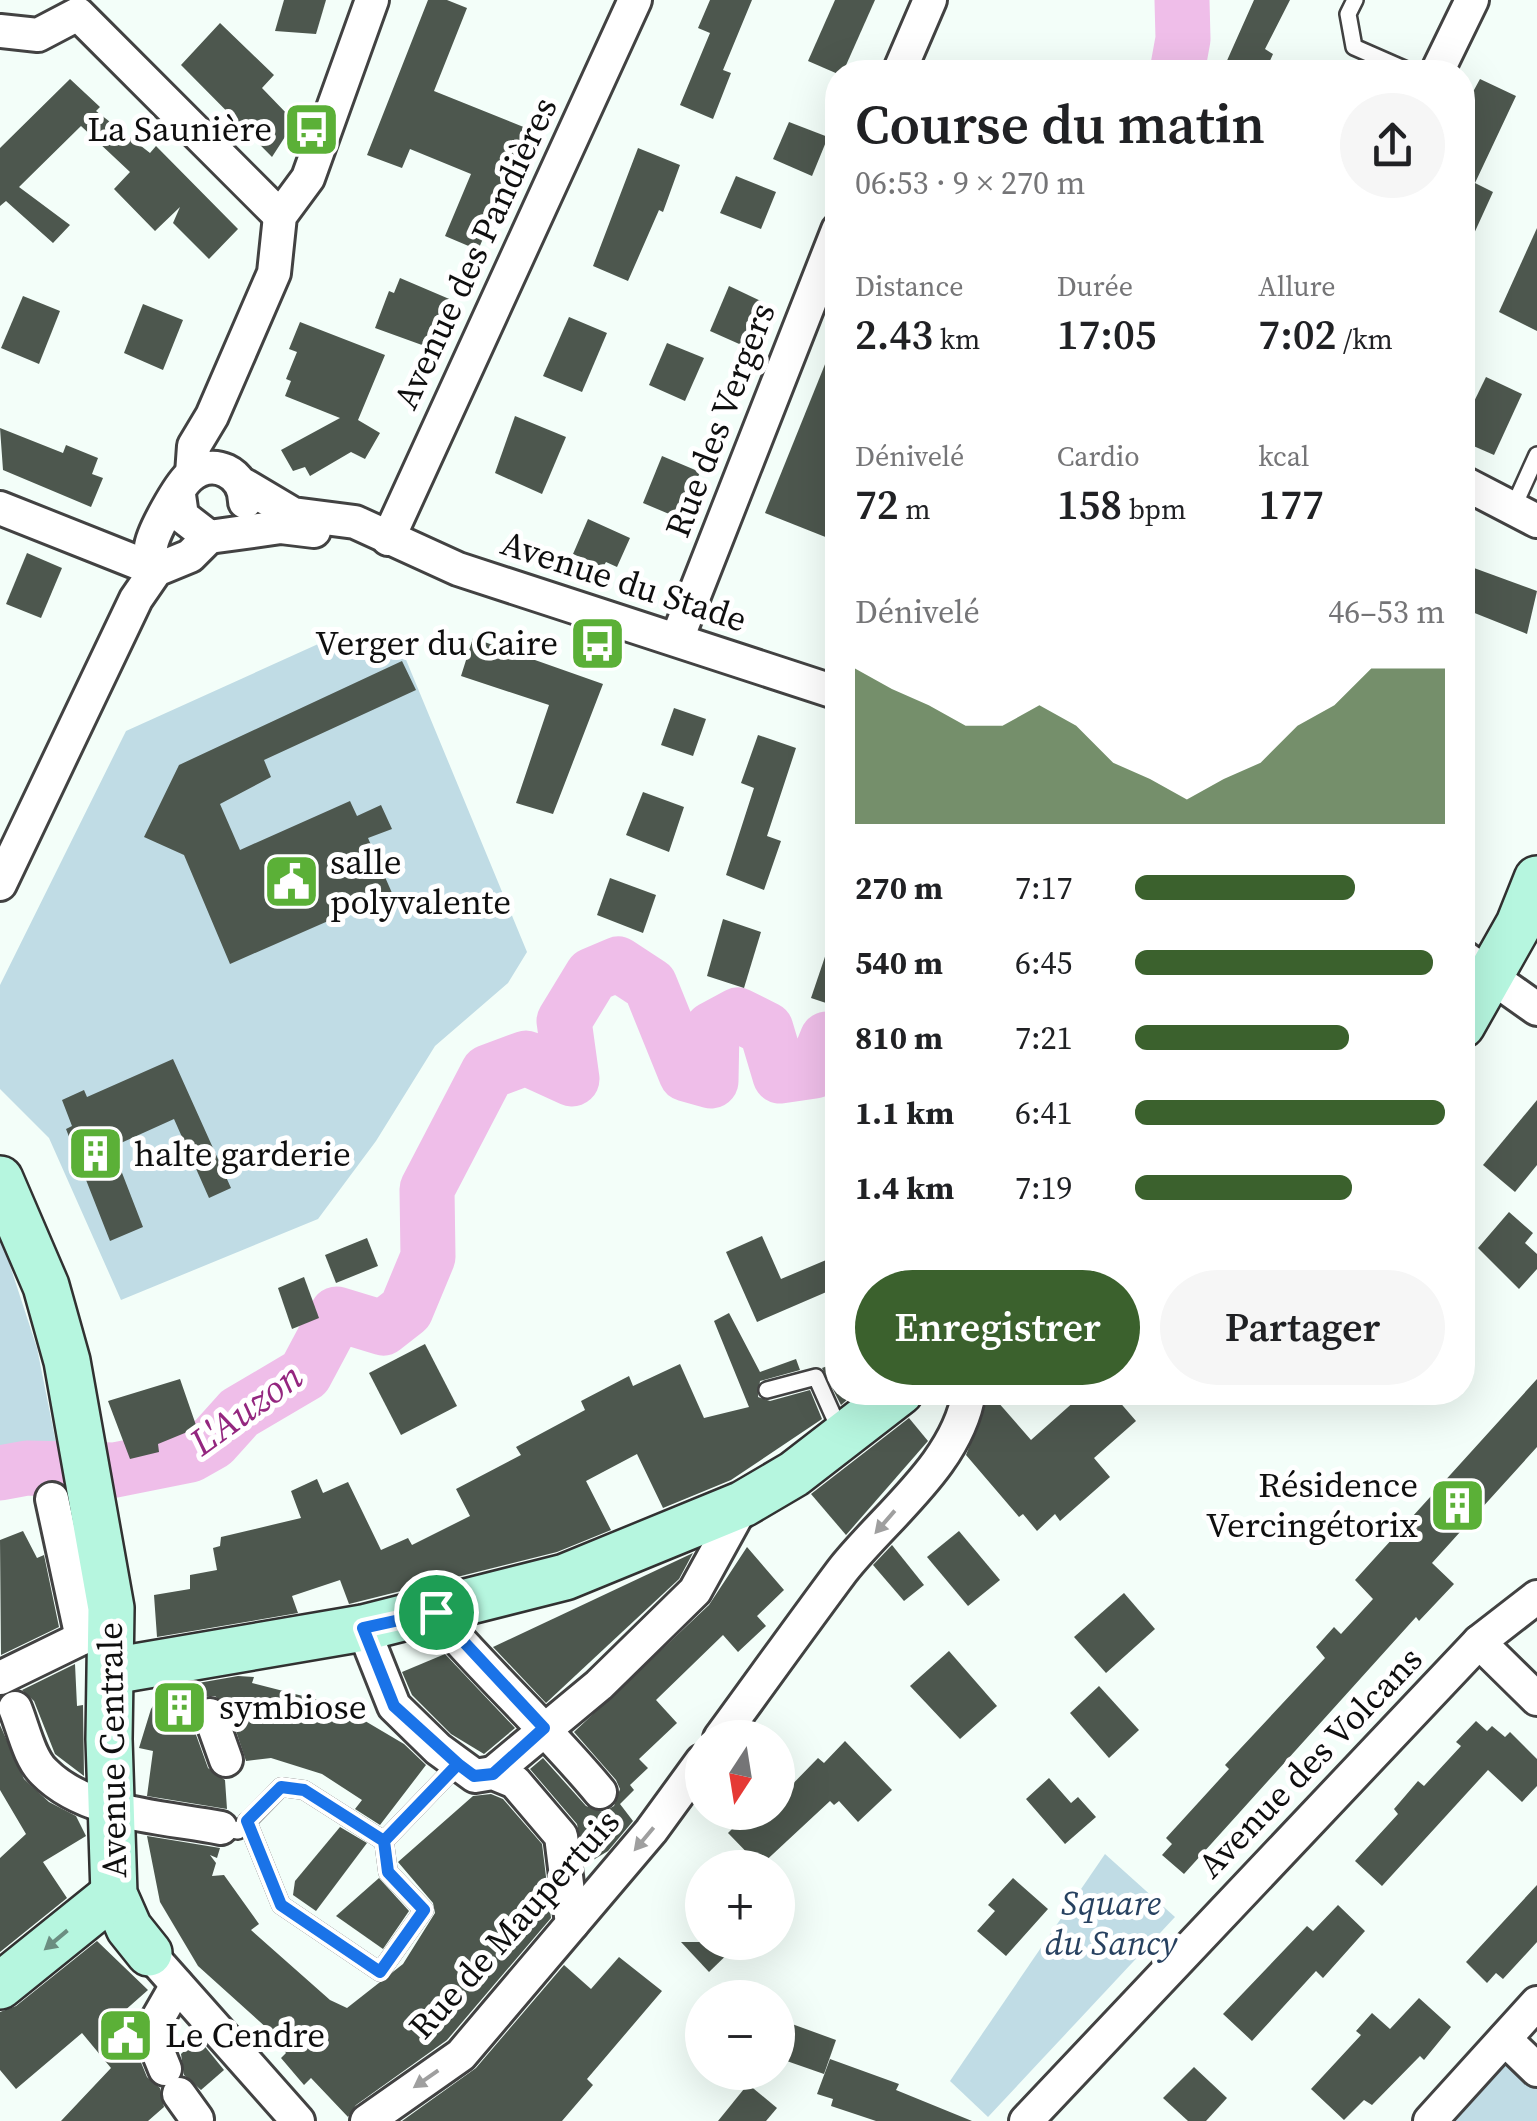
<!DOCTYPE html>
<html lang="fr">
<head>
<meta charset="utf-8">
<style>
  :root { --surface:#fff; --page:#f6f6f6; --text:#202124; --muted:#757577; --accent:#3b612d }
  body { margin:0; font-family:"Source Serif 4",serif; background:var(--page); color:var(--text); height:100vh; display:flex; flex-direction:column; font-size:38px; white-space:nowrap }
  * { box-sizing:border-box; margin:0 }
  p { font-size:32px; color:var(--muted) }
  .icon { flex:none; width:55px; height:55px; fill:none; stroke:currentColor; stroke-width:2; stroke-linecap:round; stroke-linejoin:round }
  .map { position:relative; flex:1; overflow:hidden }
  .drawer { position:absolute; left:825px; top:60px; width:650px; height:1345px; display:flex; flex-direction:column; background:var(--surface); border-radius:40px; box-shadow:0 10px 40px #0002 }
  .drawer>* { flex:none }
  .needle { width:65px; rotate:192deg }
  .controls { position:absolute; left:685px; top:1720px; display:grid; gap:20px }
  .controls a { display:grid; place-items:center; width:110px; height:110px; border-radius:50%; background:var(--surface); box-shadow:0 10px 40px #0002; font-size:50px }
  .pin { position:absolute; display:grid; place-items:center; width:85px; height:85px; color:#fff; margin:-42px; border:5px solid #fff; border-radius:50%; box-shadow:0 2px 10px #0007 }
  .round { display:grid; place-items:center; flex:none; width:105px; height:105px; border-radius:52px; background:var(--page) }
  .summary { display:flex; align-items:center; justify-content:space-between; height:170px; padding:0 30px }
  h1 { font-size:55px; font-weight:600; line-height:75px }
  .figures { display:grid; grid-template-columns:repeat(3,1fr); gap:15px; height:170px; padding:10px 30px }
  .figures div { display:grid; align-content:center }
  .figures b { font-size:42px; font-weight:600 }
  .figures small { font-size:28px; font-weight:400 }
  .figures p { font-size:28px }
  .chart { height:280px; padding:20px 30px }
  .chart p { display:flex; justify-content:space-between }
  .chart svg { width:100%; height:180px; margin-top:10px; fill:var(--accent); opacity:.7 }
  .action { display:flex; gap:20px; margin-top:auto; padding:20px 30px }
  .action a { flex:1; height:115px; border-radius:60px; background:var(--accent); color:#fff; font-size:40px; font-weight:600; line-height:115px; text-align:center }
  .action a+a { background:var(--page); color:var(--text) }
  ul { padding:0 30px; list-style:none; font-size:32px }
  li { display:grid; grid-template-columns:160px 120px 1fr; align-items:center; height:75px }
  li i { height:25px; border-radius:12px; background:var(--accent) }
  .map>svg:first-child { display:block }
  .green { fill:#c0dce5 }
  .lines { fill:none; stroke-linecap:round; stroke-linejoin:round }
  .river { stroke:#efbee9; stroke-width:55 }
  .building { fill:#4d574e }
  .lane-casing { stroke:#424242; stroke-width:20 }
  .street-casing { stroke:#424242; stroke-width:38 }
  .secondary-casing { stroke:#313131; stroke-width:50 }
  .lane { stroke:#fff; stroke-width:15 }
  .street { stroke:#fff; stroke-width:32 }
  .secondary { stroke:#b6f6df; stroke-width:45 }
  .oneway { fill:#9f9f9f }
  .oneway2 { fill:#6b8e81 }
  .route-casing { stroke:#fff; stroke-width:20 }
  .route { stroke:#1a73e8; stroke-width:12 }
  .labels { text-anchor:middle; stroke-width:10; stroke-linejoin:round; paint-order:stroke }
  .poi-label { font-size:35px; fill:#0f0f0f; stroke:#fff; text-anchor:start }
  .street-label { font-size:35px; fill:#0f0f0f; stroke:#fff }
  .park-label { font-size:35px; font-style:italic; fill:#274160; stroke:#fff }
  .water-label { font-size:38px; font-style:italic; fill:#94267f; stroke:#fff }
</style>
</head>
<body>
<div class="map">
<svg width="1537" height="2121" viewBox="0 0 1537 2121">
  <rect width="100%" height="100%" fill="#f3fef9"/>
  <g class="green">
    <polygon points="327,640 402,650 527,952 508,983 435,1046 376,1141 318,1219 121,1300 49,1138 0,1089 0,985 126,731"/>
    <polygon points="0,1235 37,1348 57,1448 0,1465"/>
    <polygon points="1105,1854 1175,1917 988,2117 950,2081"/>
    <polygon points="1505,2039 1537,2070 1537,2121 1430,2121"/>
  </g>
  <g class="lines">
    <g class="river">
      <polyline points="1177,72 1183,39 1182,0"/>
      <polyline points="0,1473 27,1468 115,1470 190,1455 213,1442 239,1413 305,1374 337,1314 383,1328 406,1310 428,1257 427,1189 488,1072 526,1058 572,1079 564,1021 592,975 618,964 650,985 686,1074 711,1081 712,1029 738,1015 766,1029 780,1076 814,1071 827,1039 838,1040"/>
    </g>
  </g>
  <g class="building">
    <polygon points="284,0 326,0 316,34 275,31"/>
    <polygon points="428,0 447,0 467,8 434,91 536,132 523,162 518,160 478,250 445,236 471,174 410,149 402,168 367,155"/>
    <polygon points="710,0 752,0 723,70 731,73 713,119 680,105 710,33 698,28"/>
    <polygon points="835,0 875,0 843,72 838,74 808,61"/>
    <polygon points="1254,0 1290,0 1265,49 1273,54 1265,72 1242,72 1225,65"/>
    <polygon points="220,23 274,75 262,88 289,116 286,120 292,126 272,157 181,65"/>
    <polygon points="70,79 100,107 96,111 150,153 156,146 238,229 209,259 173,223 180,207 155,231 114,189 130,172 81,126 19,187 70,225 53,243 6,201 0,206 0,148"/>
    <polygon points="1480,79 1516,96 1475,183 1493,192 1462,260 1462,112"/>
    <polygon points="789,122 828,137 812,176 773,159"/>
    <polygon points="638,148 680,165 663,212 659,210 628,281 593,266"/>
    <polygon points="736,176 776,192 761,229 720,213"/>
    <polygon points="1537,228 1537,331 1499,312"/>
    <polygon points="400,278 454,301 433,349 375,328 389,291 394,293"/>
    <polygon points="729,286 765,303 746,347 710,331"/>
    <polygon points="23,296 60,311 39,364 1,348"/>
    <polygon points="143,304 183,320 163,370 124,353"/>
    <polygon points="569,317 607,333 582,392 543,376"/>
    <polygon points="300,322 385,355 358,420 380,433 365,459 351,452 310,476 305,467 293,471 281,450 340,418 285,396 291,381 286,379 297,352 289,349"/>
    <polygon points="836,337 838,337 838,542 765,513"/>
    <polygon points="667,343 704,358 685,401 649,385"/>
    <polygon points="1486,377 1522,394 1494,455 1462,441 1462,426"/>
    <polygon points="515,416 566,437 542,494 495,473"/>
    <polygon points="0,428 63,453 66,445 98,458 92,474 103,478 91,507 3,470"/>
    <polygon points="662,456 700,472 681,519 643,503"/>
    <polygon points="588,519 630,538 617,567 606,562 603,567 573,554"/>
    <polygon points="27,553 62,568 41,618 6,604"/>
    <polygon points="1474,568 1537,591 1527,634 1462,608"/>
    <polygon points="473,638 603,684 553,814 516,803 549,705 461,676"/>
    <polygon points="402,661 416,690 264,760 271,777 220,804 240,850 350,801 357,816 381,805 392,829 368,838 392,893 230,964 184,855 144,837 179,765"/>
    <polygon points="674,708 706,719 693,756 661,745"/>
    <polygon points="758,735 796,748 767,836 781,841 764,890 726,875 754,788 741,783"/>
    <polygon points="643,792 684,807 669,852 626,835"/>
    <polygon points="610,878 656,895 643,933 597,915"/>
    <polygon points="723,919 761,932 744,988 707,976"/>
    <polygon points="833,933 838,934 838,1007 811,998"/>
    <polygon points="173,1059 231,1188 209,1198 174,1119 112,1147 143,1227 110,1241 66,1129 72,1126 62,1100 84,1090 87,1097"/>
    <polygon points="1537,1100 1537,1165 1515,1192 1483,1165"/>
    <polygon points="1509,1212 1533,1233 1525,1243 1537,1254 1537,1269 1519,1289 1478,1248"/>
    <polygon points="762,1236 781,1279 838,1255 838,1287 757,1322 726,1252"/>
    <polygon points="367,1238 378,1266 336,1283 325,1255"/>
    <polygon points="304,1277 319,1318 292,1329 278,1288"/>
    <polygon points="729,1313 760,1372 796,1359 800,1370 760,1381 758,1397 770,1401 810,1390 822,1419 731,1480 663,1508 637,1454 586,1481 611,1530 557,1552 349,1604 340,1580 292,1596 298,1613 157,1637 154,1595 190,1589 190,1575 217,1570 213,1548 220,1546 221,1537 301,1518 291,1491 317,1479 323,1493 348,1482 381,1550 408,1538 412,1545 470,1516 456,1489 521,1455 516,1447 585,1410 581,1401 629,1376 633,1386 680,1364 704,1418 749,1407 714,1321"/>
    <polygon points="425,1344 457,1406 401,1435 369,1373"/>
    <polygon points="838,1362 838,1392 855,1393 841,1405 822,1368"/>
    <polygon points="180,1379 197,1428 158,1444 159,1452 130,1459 108,1401"/>
    <polygon points="1537,1379 1537,1447 1432,1563 1454,1584 1419,1621 1416,1617 1184,1874 1162,1855 1172,1844 1166,1838 1229,1769 1225,1765 1325,1658 1316,1647 1334,1627 1341,1634 1373,1599 1355,1580"/>
    <polygon points="1085,1392 1111,1392 1136,1421 1094,1458 1110,1477 1060,1521 1055,1514 1037,1531 1023,1514 1019,1517 966,1455 990,1393 1031,1440"/>
    <polygon points="909,1418 928,1441 846,1535 811,1494"/>
    <polygon points="23,1531 37,1558 44,1555 59,1627 1,1655 0,1540"/>
    <polygon points="959,1531 1000,1580 968,1606 927,1557"/>
    <polygon points="892,1545 924,1585 904,1601 873,1565"/>
    <polygon points="747,1547 784,1590 757,1616 766,1626 738,1652 723,1635 656,1700 677,1723 639,1759 648,1768 630,1785 634,1790 620,1804 633,1821 608,1851 585,1865 577,1824 530,1769 543,1758 586,1806 603,1812 614,1806 620,1789 616,1780 574,1732 709,1605"/>
    <polygon points="693,1553 679,1579 546,1703 493,1647"/>
    <polygon points="1124,1593 1155,1629 1106,1673 1074,1637"/>
    <polygon points="949,1651 997,1706 960,1739 910,1686"/>
    <polygon points="445,1654 515,1728 484,1754 451,1734 412,1695 402,1672"/>
    <polygon points="75,1664 77,1706 83,1705 84,1776 55,1754 34,1701 22,1690"/>
    <polygon points="238,1676 254,1677 252,1683 338,1705 404,1744 426,1765 380,1825 355,1809 362,1800 322,1774 271,1758 246,1761 228,1707 215,1696 204,1696 194,1703 191,1721 208,1768 225,1780 227,1809 147,1796 153,1751 139,1748 151,1709 164,1689"/>
    <polygon points="1099,1686 1139,1730 1109,1758 1070,1713"/>
    <polygon points="1476,1721 1487,1731 1492,1726 1505,1737 1510,1732 1537,1759 1537,1786 1522,1802 1488,1770 1382,1886 1355,1861 1398,1814 1394,1809 1418,1781 1424,1786 1461,1746 1456,1742"/>
    <polygon points="0,1725 24,1779 49,1802 76,1816 86,1836 43,1862 67,1898 0,1952 0,1858 26,1834 0,1790"/>
    <polygon points="845,1741 892,1790 858,1822 839,1801 834,1805 830,1801 760,1866 728,1833 749,1812 778,1812 778,1799 818,1758 824,1763"/>
    <polygon points="1049,1778 1071,1803 1078,1797 1096,1817 1065,1844 1026,1799"/>
    <polygon points="491,1794 503,1799 542,1844 551,1918 447,2040 356,2105 348,2117 311,2078 304,2085 281,2058 286,2053 269,2030 198,1966 160,1902 147,1836 220,1848 217,1858 210,1855 216,1863 212,1876 224,1875 259,1924 251,1930 330,2000 347,2008 403,1964 435,1913 433,1903 398,1862 473,1796"/>
    <polygon points="340,1827 367,1843 316,1911 293,1895 295,1881"/>
    <polygon points="379,1878 409,1911 383,1949 336,1916"/>
    <polygon points="1013,1878 1048,1909 1006,1956 977,1931 995,1911 988,1905"/>
    <polygon points="1537,1885 1537,1942 1503,1979 1496,1973 1487,1983 1466,1962"/>
    <polygon points="1338,1905 1365,1931 1323,1978 1316,1971 1252,2041 1223,2014 1307,1926 1313,1931"/>
    <polygon points="97,1941 148,1990 114,2020 135,2048 147,2077 160,2088 164,2107 148,2121 61,2121 111,2068 82,2033 16,2089 0,2070 0,2012 16,2006"/>
    <polygon points="681,1942 740,1942 709,1972"/>
    <polygon points="619,1957 662,1991 587,2079 593,2085 562,2121 402,2121 476,2068 564,1965 591,1989"/>
    <polygon points="1419,1998 1451,2027 1424,2060 1420,2056 1372,2105 1364,2100 1344,2120 1311,2089 1361,2035 1356,2031 1372,2013 1390,2029"/>
    <polygon points="792,2024 836,2040 824,2074 781,2059"/>
    <polygon points="198,2038 224,2070 201,2090 184,2075 181,2054"/>
    <polygon points="830,2059 899,2084 896,2090 972,2121 876,2121 831,2106 833,2099 817,2094"/>
    <polygon points="1194,2067 1227,2098 1206,2121 1188,2121 1163,2098"/>
    <polygon points="748,2084 777,2108 766,2121 718,2121"/>
  </g>
  <g class="lines">
    <defs>
      <g id="lane">
        <polyline points="1355,0 1348,14 1354,47 1411,72"/>
        <polyline points="1513,508 1537,455"/>
        <polyline points="767,1390 816,1377 841,1433"/>
        <polyline points="247,1821 281,1905 380,1972 424,1910 388,1872 384,1841"/>
        <polyline points="221,1828 238,1831 281,1787 304,1790 384,1841 458,1764"/>
      </g>
      <g id="street">
        <polyline points="0,31 38,35 78,14 280,216"/>
        <polyline points="899,72 930,0"/>
        <polyline points="1437,72 1472,0"/>
        <polyline points="192,474 194,446 212,416 274,273 280,216 308,178 372,0"/>
        <polyline points="1462,482 1537,521"/>
        <polyline points="244,485 293,514 355,522 458,569 838,693"/>
        <polyline points="179,495 182,516 209,537 281,527 314,531"/>
        <polyline points="0,508 156,570"/>
        <polyline points="388,539 635,0"/>
        <path d="M 156,570 C 154,563 150,554 151,547 C 152,533 179,486 189,477 C 213,456 245,473 245,502"/>
        <polyline points="677,639 838,230"/>
        <polyline points="0,884 136,599 156,570 190,556 209,537"/>
        <polyline points="1462,956 1537,1009"/>
        <polyline points="52,1499 82,1638"/>
        <path d="M 435,1613 C 488,1675 548,1729 600,1792"/>
        <polyline points="363,1628 394,1706 438,1749 475,1776 493,1773 515,1782 561,1836 572,1924"/>
        <polyline points="1479,1642 1537,1699"/>
        <polyline points="0,1678 82,1638 103,1634"/>
        <path d="M 15,1708 C 23,1727 29,1758 44,1772 C 86,1815 165,1817 221,1828"/>
        <polyline points="210,1715 226,1760"/>
        <path d="M 720,1738 C 761,1682 801,1626 842,1571 C 884,1517 958,1464 969,1392"/>
        <polyline points="493,1773 599,1685 695,1591 743,1504"/>
        <polyline points="149,1953 298,2121"/>
        <polyline points="1505,2039 1537,2070"/>
        <polyline points="165,2069 150,2032 177,1985"/>
        <polyline points="179,2094 197,2119"/>
        <polyline points="367,2121 461,2055 651,1831 702,1761"/>
        <polyline points="1026,2121 1479,1642 1537,1597"/>
        <polyline points="1430,2121 1537,2003"/>
      </g>
      <g id="secondary">
        <polyline points="1462,1025 1519,924 1537,879"/>
        <polyline points="0,1179 46,1286 67,1361 111,1608 109,1739 114,1894 129,1928 149,1953"/>
        <polyline points="112,1671 363,1628 565,1577 743,1504 794,1474 900,1392"/>
        <polyline points="0,1986 114,1894"/>
      </g>
    </defs>
    <use href="#lane" class="lane-casing"/>
    <use href="#street" class="street-casing"/>
    <use href="#secondary" class="secondary-casing"/>
    <use href="#lane" class="lane"/>
    <use href="#street" class="street"/>
    <use href="#secondary" class="secondary"/>
  </g>
  <defs><path id="oneway-solid" d="M-6-.8H1V-3.2L6.5 0L1 3.2V.8H-6Z" transform="scale(2.5)"/></defs>
  <g class="oneway">
    <use href="#oneway-solid" transform="translate(885 1522) rotate(131)"/>
    <use href="#oneway-solid" transform="translate(644 1839) rotate(130)"/>
    <use href="#oneway-solid" transform="translate(426 2079) rotate(145)"/>
  </g>
  <use class="oneway2" href="#oneway-solid" transform="translate(56 1940) rotate(140)"/>
  <g class="lines">
    <defs>
      <polyline id="route" points="436,1612 363,1628 394,1706 458,1764 384,1841 304,1790 281,1787 247,1821 281,1905 380,1972 424,1910 388,1872 384,1841 458,1764 474,1776 493,1774 544,1728 436,1612"/>
    </defs>
    <use href="#route" class="route-casing"/>
    <use href="#route" class="route"/>
  </g>
  <defs>
    <symbol id="bus-square" viewBox="-11 -11 22 22"><rect x="-9" y="-9" width="18" height="18" rx="4" fill="#5bb037" stroke="#fff"/><path d="M-5-6H5V4H4V6H2V4H-2V6H-4V4H-5ZM-3.5-4V0h7V-4ZM-3.5 1.2v1.5H-2V1.2ZM2 1.2v1.5H3.5V1.2Z" fill="#fff"/></symbol>
    <symbol id="civic-square" viewBox="-11 -11 22 22"><rect x="-9" y="-9" width="18" height="18" rx="4" fill="#5bb037" stroke="#fff"/><path d="M-.6-6.5H3V-4.5H.6V-3L4-1V1h2V6H-6V1h2V-1L-.6-3ZM-1.2 2.5V6h2.4V2.5Z" fill="#fff"/></symbol>
    <symbol id="building-square" viewBox="-11 -11 22 22"><rect x="-9" y="-9" width="18" height="18" rx="4" fill="#5bb037" stroke="#fff"/><path d="M-4-6H4V6H1V3H-1V6H-4ZM-2.5-4.3h1.7v1.8h-1.7ZM.8-4.3h1.7v1.8H.8ZM-2.5-1h1.7V.8h-1.7ZM.8-1h1.7V.8H.8Z" fill="#fff"/></symbol>
  </defs>
  <g fill-rule="evenodd">
    <use href="#bus-square" x="280" y="98" width="63" height="63"/>
    <use href="#bus-square" x="566" y="612" width="63" height="63"/>
    <use href="#civic-square" x="260" y="850" width="63" height="63"/>
    <use href="#building-square" x="64" y="1122" width="63" height="63"/>
    <use href="#building-square" x="1426" y="1474" width="63" height="63"/>
    <use href="#building-square" x="148" y="1676" width="63" height="63"/>
    <use href="#civic-square" x="94" y="2004" width="63" height="63"/>
  </g>
  <g class="labels">
    <g class="poi-label">
      <text x="272" y="141" text-anchor="end">La Saunière</text>
      <text x="558" y="655" text-anchor="end">Verger du Caire</text>
      <text x="330" y="874">salle<tspan x="330" dy="40">polyvalente</tspan></text>
      <text x="134" y="1166">halte garderie</text>
      <text x="1418" y="1497" text-anchor="end">Résidence<tspan x="1418" dy="40">Vercingétorix</tspan></text>
      <text x="219" y="1719">symbiose</text>
      <text x="165" y="2047">Le Cendre</text>
    </g>
    <g class="street-label">
      <text transform="translate(475 253) rotate(-65)" y="12">Avenue des Pandières</text>
      <text transform="translate(720 420) rotate(-69)" y="12">Rue des Vergers</text>
      <text transform="translate(624 581) rotate(18)" y="12">Avenue du Stade</text>
      <text transform="translate(112 1750) rotate(-91)" y="12">Avenue Centrale</text>
      <text transform="translate(1310 1762) rotate(-46)" y="12">Avenue des Volcans</text>
      <text transform="translate(514 1924) rotate(-48)" y="12">Rue de Maupertuis</text>
    </g>
    <g class="park-label">
      <text x="1111" y="1915">Square<tspan x="1111" dy="40">du Sancy</tspan></text>
    </g>
    <g class="water-label">
      <text transform="translate(246 1409) rotate(-36)" y="13">L'Auzon</text>
    </g>
  </g>
</svg>
<div class="controls">
<a><svg class="needle" viewBox="-14 -14 28 28"><path d="M0-13l5 13h-10z" fill="#e53935"/><path d="M0 13l5-13h-10z" fill="#757577"/></svg></a>
<a>+</a>
<a>−</a>
</div>
<div class="pin" style="left:436px;top:1612px;background:#1e9e55"><svg class="icon" aria-label="arrive" viewBox="0 0 24 24"><path d="M6 21V4h12l-3 4 3 4H6"/></svg></div>
<section class="drawer">
<div class="summary"><div><h1>Course du matin</h1><p>06:53 · 9 × 270 m</p></div><a class="round"><svg class="icon" aria-label="share" viewBox="0 0 24 24"><path d="M12 15V3M7 8l5-5 5 5M5 13v7h14v-7"/></svg></a></div>
<div class="figures">
<div><p>Distance</p><b>2.43<small> km</small></b></div>
<div><p>Durée</p><b>17:05</b></div>
<div><p>Allure</p><b>7:02<small> /km</small></b></div>
</div>
<div class="figures">
<div><p>Dénivelé</p><b>72<small> m</small></b></div>
<div><p>Cardio</p><b>158<small> bpm</small></b></div>
<div><p>kcal</p><b>177</b></div>
</div>
<div class="chart"><p><span>Dénivelé</span>46–53 m</p>
<svg viewBox="0 0 160 44" preserveAspectRatio="none"><path d="M0 44V6L10 11L20 15L30 20L40 20L50 15L60 20L70 29L80 33L90 38L100 33L110 29L120 20L130 15L140 6L150 6L160 6V44z"/></svg>
</div>
<ul>
<li><b>270 m</b>7:17<i style="width:71%"></i></li>
<li><b>540 m</b>6:45<i style="width:96%"></i></li>
<li><b>810 m</b>7:21<i style="width:69%"></i></li>
<li><b>1.1 km</b>6:41<i style="width:100%"></i></li>
<li><b>1.4 km</b>7:19<i style="width:70%"></i></li>
</ul>
<div class="action"><a>Enregistrer</a><a>Partager</a></div>
</section>
</div>
</body>
</html>
